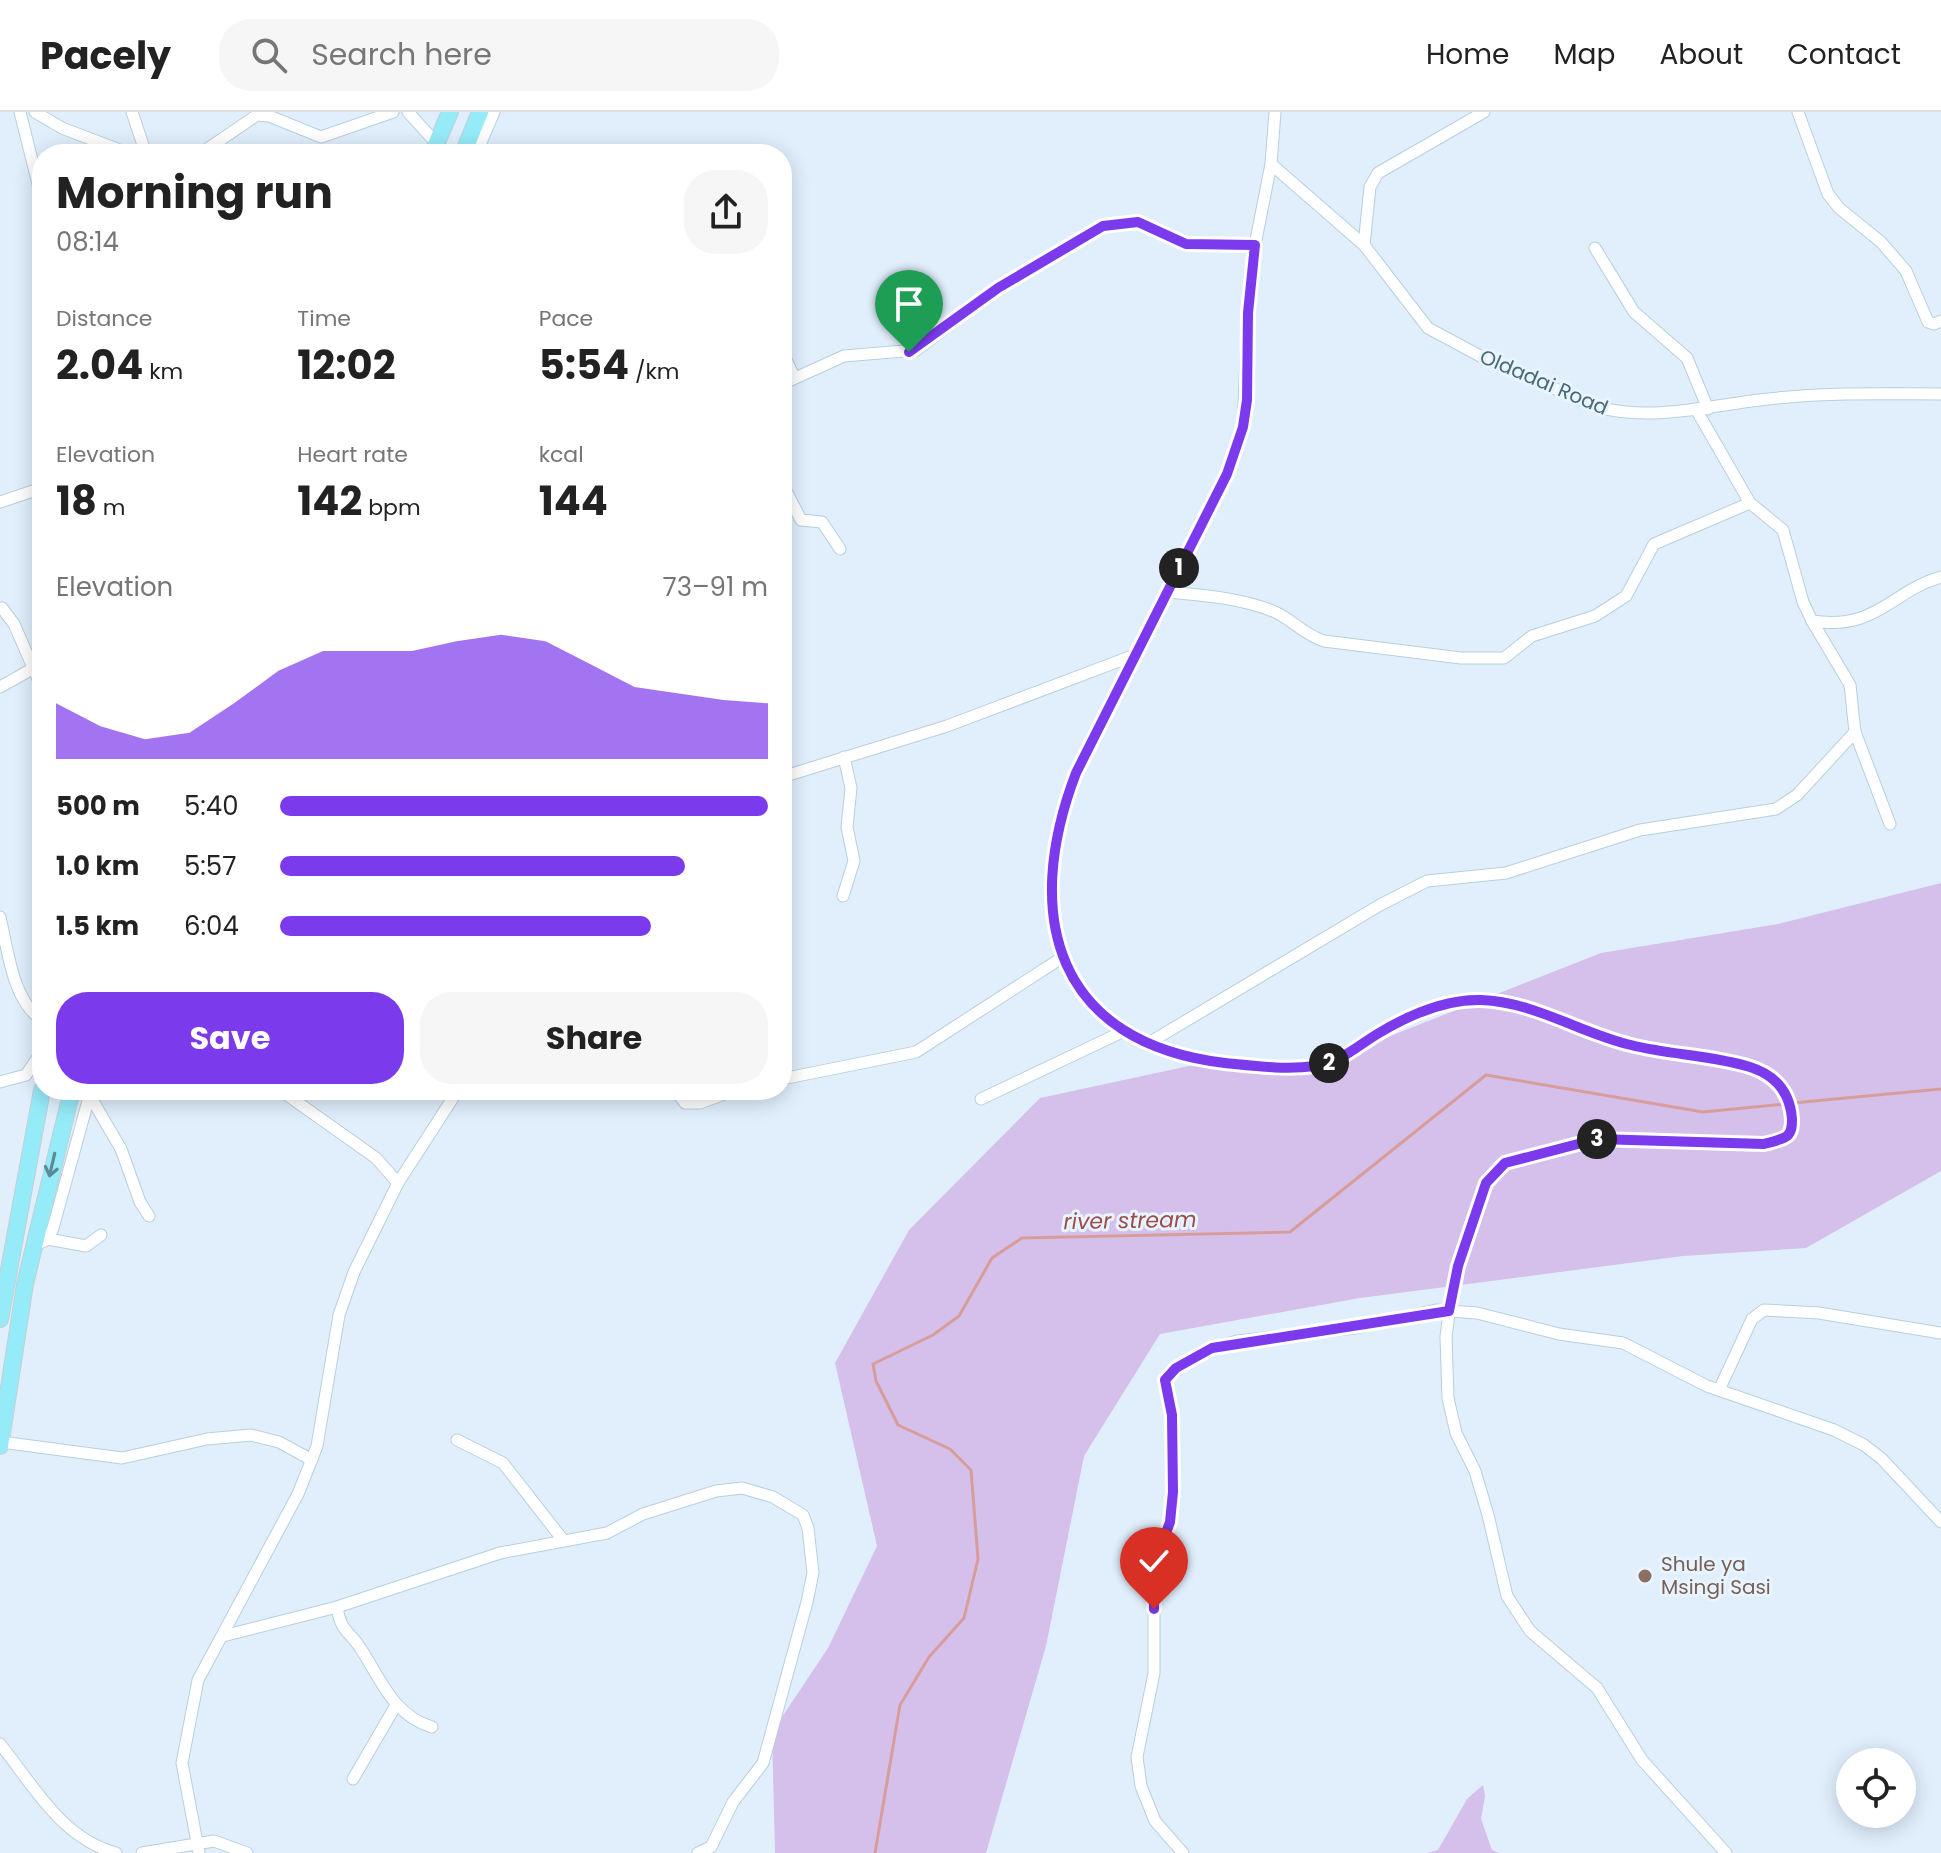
<!DOCTYPE html>
<html lang="en">
<head>
<meta charset="utf-8">
<style>
  :root { --surface:#fff; --page:#f6f6f6; --text:#222; --muted:#767676; --line:#e0e0e0; --accent:#7c3aed }
  body { margin:0; font-family:Poppins,sans-serif; background:var(--page); color:var(--text); height:100vh; display:flex; flex-direction:column; font-size:30px; white-space:nowrap }
  * { box-sizing:border-box; margin:0 }
  p { font-size:26px; color:var(--muted) }
  .icon { flex:none; width:44px; height:44px; fill:none; stroke:currentColor; stroke-width:2; stroke-linecap:round; stroke-linejoin:round }
  .map { position:relative; flex:1; overflow:hidden }
  .details { position:absolute; left:32px; top:32px; width:760px; height:956px; display:flex; flex-direction:column; background:var(--surface); border-radius:32px; box-shadow:0 4px 20px #0003 }
  .details>* { flex:none }
  .fabs { position:absolute; left:1836px; top:1636px; display:grid; gap:16px }
  .fabs a { display:grid; place-items:center; width:80px; height:80px; border-radius:50%; background:var(--surface); box-shadow:0 4px 20px #0003; font-size:40px }
  .pin { position:absolute; display:grid; place-items:center; width:68px; height:68px; color:#fff; margin:-82px -34px; border-radius:50% 50% 50% 0; rotate:-45deg; box-shadow:0 0 8px #0007 }
  .pin .icon { rotate:45deg }
  .km { position:absolute; width:40px; height:40px; margin:-20px; border-radius:50%; background:#222; color:#fff; font-size:22px; line-height:40px; text-align:center }
  .round { display:grid; place-items:center; flex:none; width:84px; height:84px; border-radius:32px; background:var(--page) }
  .summary { display:flex; align-items:center; justify-content:space-between; height:136px; padding:0 24px }
  h1 { font-size:44px; font-weight:700; line-height:60px }
  .figures { display:grid; grid-template-columns:repeat(3,1fr); gap:12px; height:136px; padding:8px 24px }
  .figures div { display:grid; align-content:center }
  .figures b { font-size:40px; font-weight:700 }
  .figures small { font-size:22px; font-weight:400 }
  .figures p { font-size:22px }
  .chart { height:224px; padding:16px 24px }
  .chart p { display:flex; justify-content:space-between }
  .chart svg { width:100%; height:144px; margin-top:8px; fill:var(--accent); opacity:.7 }
  .action { display:flex; gap:16px; margin-top:auto; padding:16px 24px }
  .action a { flex:1; height:92px; border-radius:32px; background:var(--accent); color:#fff; font-size:32px; font-weight:700; line-height:92px; text-align:center }
  .action a+a { background:var(--page); color:var(--text) }
  ul { padding:0 24px; list-style:none; font-size:26px }
  li { display:grid; grid-template-columns:128px 96px 1fr; align-items:center; height:60px }
  li i { height:20px; border-radius:10px; background:var(--accent) }
  header { display:flex; align-items:center; gap:48px; box-sizing:border-box; height:112px; padding:0 40px; background:var(--surface); border-bottom:2px solid var(--line) }
  header strong { font-size:38px }
  nav { display:flex; gap:44px; margin-inline-start:auto; font-size:28px }
  .search { width:560px; height:72px; background:var(--page); display:flex; align-items:center; gap:20px; box-sizing:border-box; padding:0 28px; border-radius:32px; color:var(--muted); font-size:30px }
  .map>svg:first-child { display:block }
  .green { fill:#d4c0ea }
  .lines { fill:none; stroke-linecap:round; stroke-linejoin:round }
  .stream { stroke:#d89d9b; stroke-width:3 }
  .minor-casing { stroke:#b8cfdc; stroke-width:13 }
  .highway-casing { stroke:#c4cfd3; stroke-width:18 }
  .minor { stroke:#fff; stroke-width:11 }
  .highway { stroke:#96ebf9; stroke-width:16 }
  .oneway { stroke:#5c8a95 }
  .route-casing { stroke:#fff; stroke-width:16 }
  .route { stroke:#7c3aed; stroke-width:10 }
  .education-dot { fill:#8d6e63; stroke:#e8f4ff; stroke-width:3 }
  .labels { text-anchor:middle; stroke-width:6; stroke-linejoin:round; paint-order:stroke }
  .street-label { font-size:20px; fill:#486a74; stroke:#e8f4ff }
  .education-label { font-size:20px; fill:#785e54; stroke:#e8f4ff; text-anchor:start }
  .water-label { font-size:22px; font-style:italic; fill:#9d4d49; stroke:#e8f4ff }
</style>
</head>
<body>
<header>
<strong>Pacely</strong>
<div class="search"><svg class="icon" aria-label="search" viewBox="0 0 24 24"><circle cx="10" cy="10" r="6"/><path d="M15 15l6 6"/></svg>Search here</div>
<nav><a>Home</a><a>Map</a><a>About</a><a>Contact</a></nav>
</header>
<div class="map">
<svg width="1941" height="1741" viewBox="0 0 1941 1741">
  <rect width="100%" height="100%" fill="#e1effd"/>
  <g class="green">
    <polygon points="1941,771 1941,1059 1806,1136 1683,1144 1360,1186 1160,1222 1084,1344 1046,1534 986,1741 775,1741 772,1620 828,1536 877,1434 835,1251 909,1118 1040,986 1212,949 1314,954 1601,841 1778,812"/>
    <polygon points="1483,1673 1485,1684 1481,1707 1492,1738 1499,1741 1427,1741 1438,1738 1467,1687"/>
  </g>
  <g class="lines">
    <g class="stream">
      <polyline points="1793,991 1941,977"/>
      <polyline points="875,1741 900,1593 929,1545 964,1506 978,1447 971,1358 950,1337 898,1313 876,1269 873,1252 933,1223 959,1204 992,1146 1022,1126 1290,1120 1486,963 1703,1000 1786,992"/>
    </g>
    <defs>
      <g id="minor">
        <polyline points="20,0 39,76"/>
        <polyline points="35,0 62,16 130,42"/>
        <polyline points="132,0 146,42"/>
        <polyline points="408,0 437,32"/>
        <path d="M 1275,0 L 1271,52 L 1255,133 L 1248,201 L 1243,315 L 1227,362 L 1076,661 C 1022,806 1056,931 1225,951 C 1261,955 1297,959 1333,950 C 1348,946 1361,934 1374,925 C 1403,904 1444,887 1481,888 C 1535,890 1580,921 1631,933 C 1668,942 1707,944 1744,953 C 1772,960 1790,978 1792,1007 C 1792,1013 1792,1020 1787,1024 C 1782,1028 1771,1030 1764,1032 L 1597,1027 L 1505,1051 L 1486,1071 L 1452,1177 L 1446,1225 L 1448,1286 L 1456,1321 L 1475,1359 L 1488,1403 L 1507,1484 L 1530,1519 L 1597,1576 L 1642,1648 L 1726,1741"/>
        <polyline points="1798,0 1828,82 1839,96 1881,130 1906,159 1928,210 1934,212 1941,209"/>
        <polyline points="200,42 257,3 269,4 321,25 393,0"/>
        <polyline points="476,42 494,0"/>
        <path d="M 1271,52 L 1364,133 L 1428,216 L 1482,245 L 1597,295 C 1654,310 1711,293 1768,287 C 1825,280 1884,282 1941,282"/>
        <polyline points="1364,133 1370,75 1378,61 1484,0"/>
        <polyline points="1595,136 1634,200 1687,246 1708,297"/>
        <polyline points="782,239 794,265"/>
        <polyline points="782,272 844,244 916,238 998,176 1103,114 1138,110 1186,132 1255,133"/>
        <path d="M 1697,299 L 1750,391 L 1783,418 L 1803,490 L 1812,509 C 1877,519 1891,479 1941,465"/>
        <polyline points="782,371 801,408 822,410 840,437"/>
        <polyline points="0,390 42,376"/>
        <path d="M 1168,480 C 1202,483 1243,486 1275,500 C 1293,508 1304,523 1324,529 L 1461,546 L 1504,546 L 1532,524 L 1595,504 L 1626,484 L 1654,432 L 1750,391"/>
        <polyline points="2,496 14,512 42,576"/>
        <polyline points="1812,509 1850,573 1855,620 1890,712"/>
        <polyline points="0,575 34,556"/>
        <polyline points="782,665 947,614 1135,543"/>
        <polyline points="843,784 854,749 847,715 851,676 844,645"/>
        <path d="M 0,805 C 8,838 12,888 42,908"/>
        <polyline points="1147,932 1380,793 1427,769 1506,761 1640,718 1776,697 1797,683 1855,620"/>
        <polyline points="782,967 916,940 1063,845"/>
        <polyline points="0,970 26,963 42,939"/>
        <polyline points="280,978 376,1046 398,1071"/>
        <polyline points="675,978 685,991 700,991 735,978"/>
        <polyline points="90,984 121,1037 140,1090 149,1104"/>
        <polyline points="981,987 1122,920"/>
        <polyline points="48,1127 86,1134 101,1123"/>
        <polyline points="34,1134 48,1127 53,1116 91,978"/>
        <polyline points="1719,1278 1752,1207 1764,1198 1819,1201 1941,1221"/>
        <polyline points="457,1328 503,1351 563,1428"/>
        <polyline points="1,1330 122,1346 207,1327 251,1323 279,1330 312,1348"/>
        <path d="M 337,1495 C 341,1521 349,1518 361,1537 C 381,1568 394,1604 432,1615"/>
        <polyline points="223,1524 337,1495 500,1441 607,1421 643,1402 716,1379 742,1376 773,1385 803,1403 808,1416 813,1461 807,1490 763,1651 733,1690 711,1735 698,1741"/>
        <path d="M 0,1632 C 34,1674 61,1726 116,1741"/>
        <polyline points="353,1667 396,1593"/>
        <polyline points="142,1741 214,1729 247,1741"/>
        <polyline points="199,1741 182,1651 198,1568 298,1382 317,1334 339,1203 354,1160 398,1071 458,978"/>
        <polyline points="1183,1741 1155,1709 1141,1674 1137,1645 1154,1561 1154,1453 1170,1410 1173,1380 1172,1303 1166,1266 1201,1240 1237,1229 1355,1216 1436,1198 1477,1201 1559,1222 1623,1231 1707,1274 1834,1318 1864,1333 1882,1347 1941,1410"/>
      </g>
      <g id="highway">
        <polyline points="432,42 450,0"/>
        <polyline points="463,42 480,0"/>
        <polyline points="0,1207 42,978"/>
        <polyline points="0,1334 25,1172 72,978"/>
      </g>
    </defs>
    <use href="#minor" class="minor-casing"/>
    <use href="#highway" class="highway-casing"/>
    <use href="#minor" class="minor"/>
    <use href="#highway" class="highway"/>
  </g>
  <defs><path id="oneway-shaft" d="M-6 0H5M1.5-3L5.5 0L1.5 3" fill="none" stroke-width="1.6" stroke-linecap="round" stroke-linejoin="round" transform="scale(2)"/></defs>
  <use class="oneway" href="#oneway-shaft" transform="translate(52 1053) rotate(103)"/>
  <g class="lines">
    <defs>
      <path id="route" d="M 909,240 L 998,176 L 1103,114 L 1138,110 L 1186,132 L 1255,133 L 1248,201 L 1247,288 L 1243,315 L 1227,362 L 1076,661 C 1021,805 1056,931 1225,951 C 1255,954 1285,958 1315,954 C 1342,950 1357,934 1379,921 C 1409,903 1444,887 1481,888 C 1535,890 1580,921 1631,933 C 1670,943 1711,943 1750,955 C 1775,963 1790,980 1792,1007 C 1792,1013 1792,1020 1787,1024 C 1782,1028 1771,1030 1764,1032 L 1597,1027 L 1505,1051 L 1486,1071 L 1458,1154 L 1449,1199 L 1212,1236 L 1176,1256 L 1165,1268 L 1172,1303 L 1173,1380 L 1170,1410 L 1154,1453 L 1154,1497"/>
    </defs>
    <use href="#route" class="route-casing"/>
    <use href="#route" class="route"/>
  </g>
  <circle class="education-dot" cx="1645" cy="1464" r="8"/>
  <g class="labels">
    <g class="street-label">
      <text transform="translate(1544 270) rotate(23)" y="7">Oldadai Road</text>
    </g>
    <g class="education-label">
      <text x="1661" y="1459">Shule ya<tspan x="1661" dy="23">Msingi Sasi</tspan></text>
    </g>
    <g class="water-label">
      <text transform="translate(1130 1108) rotate(-1)" y="8">river stream</text>
    </g>
  </g>
</svg>
<div class="fabs">
<a><svg class="icon" aria-label="locate" viewBox="0 0 24 24"><circle cx="12" cy="12" r="6"/><path d="M12 2v4M12 18v4M2 12h4M18 12h4"/></svg></a>
</div>
<div class="pin" style="left:909px;top:240px;background:#1e9e55"><svg class="icon" aria-label="arrive" viewBox="0 0 24 24"><path d="M6 21V4h12l-3 4 3 4H6"/></svg></div>
<div class="pin" style="left:1154px;top:1497px;background:#d93025"><svg class="icon" aria-label="check" viewBox="0 0 24 24"><path d="M5 12l5 5 9-10"/></svg></div>
<b class="km" style="left:1179px;top:456px">1</b>
<b class="km" style="left:1329px;top:951px">2</b>
<b class="km" style="left:1597px;top:1027px">3</b>
<section class="details">
<div class="summary"><div><h1>Morning run</h1><p>08:14</p></div><a class="round"><svg class="icon" aria-label="share" viewBox="0 0 24 24"><path d="M12 15V3M7 8l5-5 5 5M5 13v7h14v-7"/></svg></a></div>
<div class="figures">
<div><p>Distance</p><b>2.04<small> km</small></b></div>
<div><p>Time</p><b>12:02</b></div>
<div><p>Pace</p><b>5:54<small> /km</small></b></div>
</div>
<div class="figures">
<div><p>Elevation</p><b>18<small> m</small></b></div>
<div><p>Heart rate</p><b>142<small> bpm</small></b></div>
<div><p>kcal</p><b>144</b></div>
</div>
<div class="chart"><p><span>Elevation</span>73–91 m</p>
<svg viewBox="0 0 160 44" preserveAspectRatio="none"><path d="M0 44V27L10 34L20 38L30 36L40 27L50 17L60 11L70 11L80 11L90 8L100 6L110 8L120 15L130 22L140 24L150 26L160 27V44z"/></svg>
</div>
<ul>
<li><b>500 m</b>5:40<i style="width:100%"></i></li>
<li><b>1.0 km</b>5:57<i style="width:83%"></i></li>
<li><b>1.5 km</b>6:04<i style="width:76%"></i></li>
</ul>
<div class="action"><a>Save</a><a>Share</a></div>
</section>
</div>
</body>
</html>
